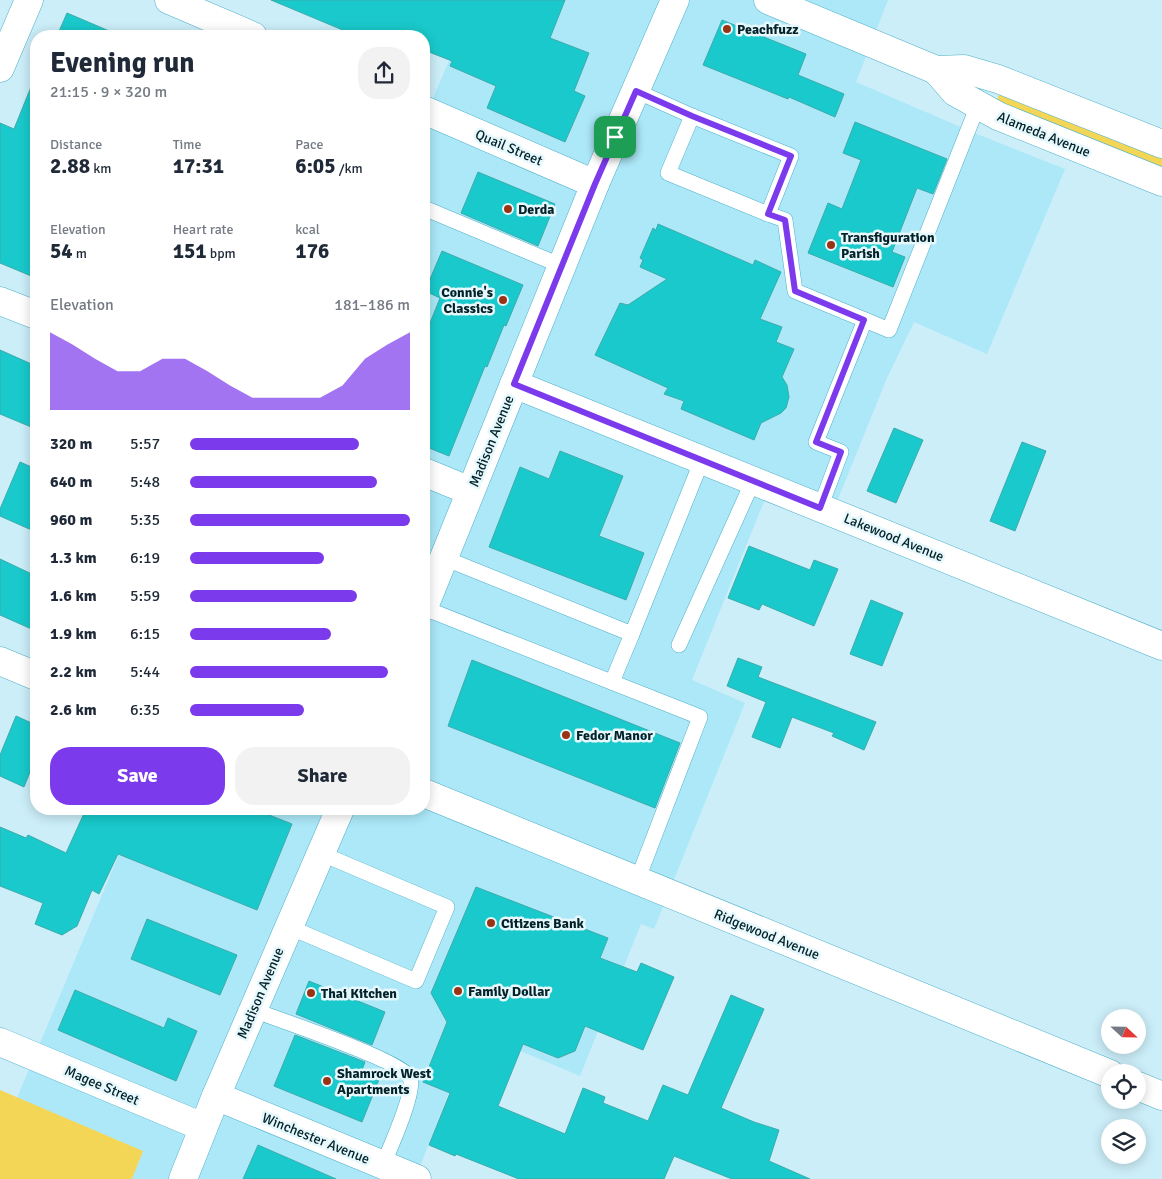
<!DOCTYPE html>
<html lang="en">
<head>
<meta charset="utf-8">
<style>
  :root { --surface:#fff; --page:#f2f2f3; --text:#1f2937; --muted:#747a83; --accent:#7c3aed }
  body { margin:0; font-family:Signika,sans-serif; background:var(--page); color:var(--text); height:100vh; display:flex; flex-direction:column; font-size:19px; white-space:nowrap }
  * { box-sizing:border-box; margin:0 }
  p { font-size:16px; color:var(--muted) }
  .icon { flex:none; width:28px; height:28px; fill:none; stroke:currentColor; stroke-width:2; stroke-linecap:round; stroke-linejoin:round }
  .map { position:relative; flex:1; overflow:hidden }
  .sheet { position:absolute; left:30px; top:30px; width:400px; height:785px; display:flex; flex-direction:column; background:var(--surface); border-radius:20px; box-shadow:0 2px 12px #0003 }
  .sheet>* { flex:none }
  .needle { width:32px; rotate:112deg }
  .fabs { position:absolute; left:1101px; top:1009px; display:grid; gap:10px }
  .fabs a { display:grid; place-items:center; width:45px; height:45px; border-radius:50%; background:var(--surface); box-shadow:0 2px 12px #0003; font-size:25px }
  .pin { position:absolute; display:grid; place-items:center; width:42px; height:42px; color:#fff; margin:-21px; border-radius:10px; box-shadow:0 2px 8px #0006 }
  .round { display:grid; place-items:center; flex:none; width:52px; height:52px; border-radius:20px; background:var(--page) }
  .headline { display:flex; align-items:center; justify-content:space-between; height:85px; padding:0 20px }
  h1 { font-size:28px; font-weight:700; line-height:38px }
  .stats { display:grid; grid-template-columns:repeat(3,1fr); gap:8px; height:85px; padding:5px 20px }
  .stats div { display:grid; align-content:center }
  .stats b { font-size:21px; font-weight:700 }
  .stats small { font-size:14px; font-weight:400 }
  .stats p { font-size:14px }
  .chart { height:140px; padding:10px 20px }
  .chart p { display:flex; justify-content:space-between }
  .chart svg { width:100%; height:90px; margin-top:5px; fill:var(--accent); opacity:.7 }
  .primary-button { display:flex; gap:10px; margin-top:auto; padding:10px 20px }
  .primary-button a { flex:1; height:58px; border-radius:20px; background:var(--accent); color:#fff; font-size:20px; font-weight:700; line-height:58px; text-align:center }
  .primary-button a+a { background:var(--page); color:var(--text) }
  ul { padding:0 20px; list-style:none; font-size:16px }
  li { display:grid; grid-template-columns:80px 60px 1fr; align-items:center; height:38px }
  li i { height:12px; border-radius:6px; background:var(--accent) }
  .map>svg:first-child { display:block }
  .built { fill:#ace8f8 }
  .green { fill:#f3d656 }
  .building { fill:#19c9cb; stroke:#3dabac }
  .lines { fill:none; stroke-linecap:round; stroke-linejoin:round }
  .lane-casing { stroke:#4db0c8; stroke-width:16 }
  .street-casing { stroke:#4db0c8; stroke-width:29 }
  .secondary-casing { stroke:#4db0c8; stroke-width:29 }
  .lane { stroke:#fff; stroke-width:15 }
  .street { stroke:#fff; stroke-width:28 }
  .secondary { stroke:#fff; stroke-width:28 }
  .route-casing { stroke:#fff; stroke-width:10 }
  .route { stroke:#7c3aed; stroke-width:6 }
  .poi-dot { fill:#9a3314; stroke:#e6f8fc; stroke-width:2 }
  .labels { text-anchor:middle; stroke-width:5; stroke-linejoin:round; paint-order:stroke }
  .poi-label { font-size:14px; font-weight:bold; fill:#022129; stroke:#e6f8fc; text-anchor:start }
  .street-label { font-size:14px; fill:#022129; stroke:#e6f8fc }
</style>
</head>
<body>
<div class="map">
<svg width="1162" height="1179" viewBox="0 0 1162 1179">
  <rect width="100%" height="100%" fill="#cbeef8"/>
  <polygon class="built" points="475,0 888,0 856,82 977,134 1065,169 987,354 914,322 887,378 830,519 767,494 692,680 745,703 654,929 641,924 580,1076 473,1031 415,1179 132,1179 143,1151 17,1098 138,809 424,809 424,100 431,103"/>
  <g class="green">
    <polygon points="1000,92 1162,156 1162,168 996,102"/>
    <polygon points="0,1090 143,1151 132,1179 0,1179"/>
  </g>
  <g class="building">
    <polygon points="271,0 565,0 550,38 589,53 574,91 585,96 565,142 487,108 496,86 450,66 452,61 429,52 430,47 424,45 424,36 357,36"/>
    <polygon points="67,13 121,36 57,36"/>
    <polygon points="722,20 806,54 798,75 844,94 835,117 789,97 788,99 703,65"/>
    <polygon points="35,77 36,77 36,278 0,263 0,123 14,129"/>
    <polygon points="855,122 947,159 933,194 917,188 892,252 905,257 893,287 808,253 828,203 842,209 861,160 843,153"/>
    <polygon points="478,172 555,204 538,246 461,213"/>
    <polygon points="658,224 753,265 755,260 781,272 760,319 782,327 776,342 794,349 782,377 787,385 789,397 786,408 781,413 761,423 754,440 681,409 684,401 664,394 668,388 595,355 620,303 628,305 667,279 640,267 643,260 640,258 653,228 656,230"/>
    <polygon points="442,251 523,285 506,326 504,325 487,367 485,366 449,456 424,446 424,338 440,298 425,291"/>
    <polygon points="0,350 36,366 36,429 0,414"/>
    <polygon points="894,428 923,440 896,503 867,491"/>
    <polygon points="1022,442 1046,451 1015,531 990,521"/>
    <polygon points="560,451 623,476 599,536 644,553 626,600 489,547 520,467 549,479"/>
    <polygon points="20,462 36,469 36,532 0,516 0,509"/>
    <polygon points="749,546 810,570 814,560 838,569 814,626 762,604 759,610 728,598"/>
    <polygon points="0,559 36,576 36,631 0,615"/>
    <polygon points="871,600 903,613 882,666 850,654"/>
    <polygon points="738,658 762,667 758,677 876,722 864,750 832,736 834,733 792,717 780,748 752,737 766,702 727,686"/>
    <polygon points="472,660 680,743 655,808 448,726"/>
    <polygon points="16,716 36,725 36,757 24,787 0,776 0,755"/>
    <polygon points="86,809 254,809 292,824 257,910 118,854 99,894 92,890 77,926 62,935 35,924 43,903 0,886 0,827 26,838 28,835 66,853"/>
    <polygon points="476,887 608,938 600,958 637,972 641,963 674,977 643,1050 585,1026 575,1051 558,1058 523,1044 498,1106 565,1134 583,1088 605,1097 603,1103 648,1121 663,1085 688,1095 731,995 764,1009 721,1108 754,1122 779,1130 769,1161 810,1179 732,1179 674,1156 664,1179 519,1179 456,1154 455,1156 429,1145 450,1093 423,1082 447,1022 431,993"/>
    <polygon points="147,919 237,955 220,995 131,959"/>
    <polygon points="309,981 385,1012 372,1045 296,1014"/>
    <polygon points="75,990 164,1028 168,1018 197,1031 176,1081 58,1030"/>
    <polygon points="295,1035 365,1062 362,1070 380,1077 362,1122 274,1086"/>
    <polygon points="258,1145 336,1179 243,1179"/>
  </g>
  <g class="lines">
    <defs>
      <g id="lane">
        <polyline points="636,91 692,116 791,156 768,214 785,220 795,291 889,330 978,105"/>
        <polyline points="692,116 668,173 768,214"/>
        <polyline points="424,208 562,266"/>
        <polyline points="820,508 841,452 816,442 865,320"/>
        <polyline points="444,558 632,634 702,460"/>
        <polyline points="424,608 700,717 637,881"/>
        <polyline points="679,645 753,481"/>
        <polyline points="612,682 632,634"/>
        <polyline points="289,927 416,981 447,907 320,853"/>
        <path d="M 253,1010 C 277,1019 403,1061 410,1078 C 416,1091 389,1150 383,1165"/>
      </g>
      <g id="street">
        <polyline points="169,0 253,36"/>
        <polyline points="768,0 936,70 964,69 998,79 1162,144"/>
        <polyline points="0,68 29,0"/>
        <polyline points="936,70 955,92 998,116 1162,182"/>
        <polyline points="424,110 595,184"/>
        <polyline points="0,301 36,315"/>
        <polyline points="514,384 1162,646"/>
        <polyline points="424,472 470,491"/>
        <polyline points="0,661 36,676"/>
        <polyline points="424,793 1110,1074"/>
        <polyline points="0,1042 203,1127"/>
        <polyline points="1138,1086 1162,1096"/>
        <polyline points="216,1096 417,1179"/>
      </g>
      <g id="secondary">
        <polyline points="424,607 595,184 675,0"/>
        <polyline points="183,1179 216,1096 340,809"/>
      </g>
    </defs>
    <use href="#lane" class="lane-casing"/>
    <use href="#street" class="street-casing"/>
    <use href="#secondary" class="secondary-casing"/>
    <use href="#lane" class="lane"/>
    <use href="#street" class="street"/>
    <use href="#secondary" class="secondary"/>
  </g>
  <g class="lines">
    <defs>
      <polygon id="route" points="636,91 692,116 791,156 768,214 785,220 795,291 864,320 816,442 841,452 820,508 514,384 595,184"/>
    </defs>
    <use href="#route" class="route-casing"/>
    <use href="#route" class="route"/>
  </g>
  <g class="poi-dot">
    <circle cx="727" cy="29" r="5"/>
    <circle cx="508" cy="209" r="5"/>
    <circle cx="831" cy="245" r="5"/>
    <circle cx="503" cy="300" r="5"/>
    <circle cx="566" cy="735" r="5"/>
    <circle cx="491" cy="923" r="5"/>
    <circle cx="458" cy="991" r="5"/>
    <circle cx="311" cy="993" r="5"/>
    <circle cx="327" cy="1081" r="5"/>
  </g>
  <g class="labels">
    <g class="poi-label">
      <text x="737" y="34">Peachfuzz</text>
      <text x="518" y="214">Derda</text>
      <text x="841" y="242">Transfiguration<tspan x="841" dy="16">Parish</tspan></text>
      <text x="493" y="297" text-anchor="end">Connie's<tspan x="493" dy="16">Classics</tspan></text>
      <text x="576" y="740">Fedor Manor</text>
      <text x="501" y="928">Citizens Bank</text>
      <text x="468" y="996">Family Dollar</text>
      <text x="321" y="998">Thai Kitchen</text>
      <text x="337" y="1078">Shamrock West<tspan x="337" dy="16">Apartments</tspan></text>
    </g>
    <g class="street-label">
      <text transform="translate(1044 134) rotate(22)" y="5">Alameda Avenue</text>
      <text transform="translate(509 147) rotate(23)" y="5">Quail Street</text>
      <text transform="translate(491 441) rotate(-68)" y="5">Madison Avenue</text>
      <text transform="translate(894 537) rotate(22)" y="5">Lakewood Avenue</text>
      <text transform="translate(767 934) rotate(22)" y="5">Ridgewood Avenue</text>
      <text transform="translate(260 993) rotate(-67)" y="5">Madison Avenue</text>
      <text transform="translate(102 1085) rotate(23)" y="5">Magee Street</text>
      <text transform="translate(316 1138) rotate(22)" y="5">Winchester Avenue</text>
    </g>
  </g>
</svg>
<div class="fabs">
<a><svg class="needle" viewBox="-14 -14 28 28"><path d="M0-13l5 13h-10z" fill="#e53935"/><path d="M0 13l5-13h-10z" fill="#747a83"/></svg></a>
<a><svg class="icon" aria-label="locate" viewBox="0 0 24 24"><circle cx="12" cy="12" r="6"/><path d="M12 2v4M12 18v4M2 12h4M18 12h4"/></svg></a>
<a><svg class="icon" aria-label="layers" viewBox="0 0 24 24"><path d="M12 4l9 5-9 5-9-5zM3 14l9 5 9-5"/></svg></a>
</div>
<div class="pin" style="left:615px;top:137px;background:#1e9e55"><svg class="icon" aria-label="arrive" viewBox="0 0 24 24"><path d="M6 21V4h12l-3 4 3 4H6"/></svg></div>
<section class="sheet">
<div class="headline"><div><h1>Evening run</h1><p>21:15 · 9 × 320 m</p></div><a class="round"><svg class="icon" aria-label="share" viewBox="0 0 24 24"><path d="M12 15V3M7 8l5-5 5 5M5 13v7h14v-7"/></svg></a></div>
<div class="stats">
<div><p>Distance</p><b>2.88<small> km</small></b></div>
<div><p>Time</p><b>17:31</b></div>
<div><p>Pace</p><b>6:05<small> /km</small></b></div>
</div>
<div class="stats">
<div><p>Elevation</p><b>54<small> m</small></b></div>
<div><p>Heart rate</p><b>151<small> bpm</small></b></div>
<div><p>kcal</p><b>176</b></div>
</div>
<div class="chart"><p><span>Elevation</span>181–186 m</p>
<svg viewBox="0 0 160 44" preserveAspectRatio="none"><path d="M0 44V6L10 12L20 19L30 25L40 25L50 19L60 19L70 25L80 32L90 38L100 38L110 38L120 38L130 32L140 19L150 12L160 6V44z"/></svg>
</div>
<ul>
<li><b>320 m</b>5:57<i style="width:77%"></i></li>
<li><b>640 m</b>5:48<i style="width:85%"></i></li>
<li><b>960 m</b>5:35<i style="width:100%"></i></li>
<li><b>1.3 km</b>6:19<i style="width:61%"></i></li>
<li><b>1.6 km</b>5:59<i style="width:76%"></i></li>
<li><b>1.9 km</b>6:15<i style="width:64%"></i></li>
<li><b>2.2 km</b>5:44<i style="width:90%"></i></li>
<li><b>2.6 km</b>6:35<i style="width:52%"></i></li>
</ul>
<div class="primary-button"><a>Save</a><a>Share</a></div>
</section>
</div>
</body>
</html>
